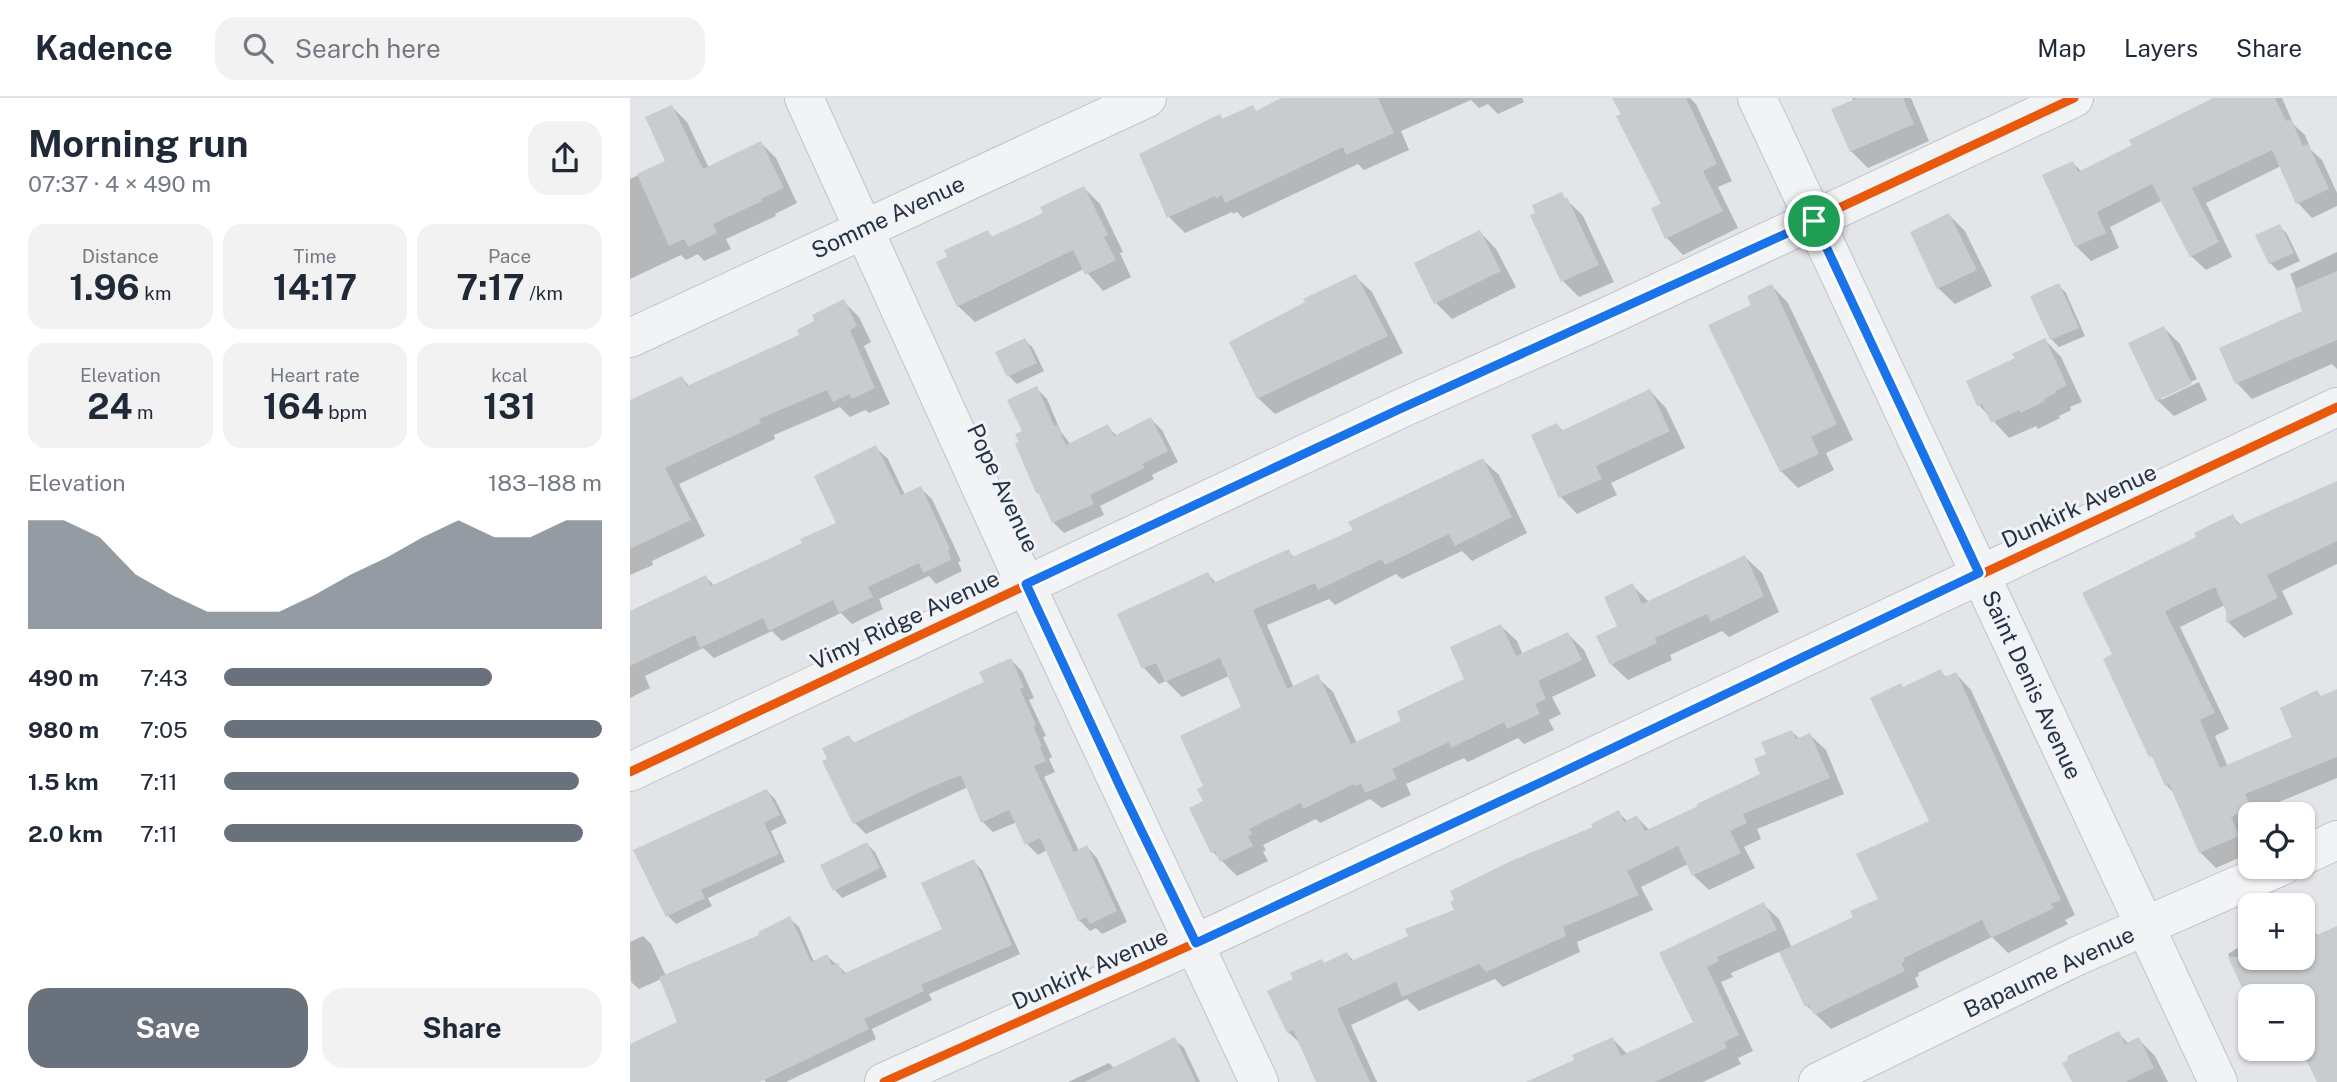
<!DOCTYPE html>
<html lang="en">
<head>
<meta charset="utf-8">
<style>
  :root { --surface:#fff; --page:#f2f2f3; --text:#1f2937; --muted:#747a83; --line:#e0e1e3; --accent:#69717d }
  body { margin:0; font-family:"Public Sans",sans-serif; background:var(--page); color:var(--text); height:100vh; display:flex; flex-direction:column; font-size:26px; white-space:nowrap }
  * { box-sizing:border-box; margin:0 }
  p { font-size:23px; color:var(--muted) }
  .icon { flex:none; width:38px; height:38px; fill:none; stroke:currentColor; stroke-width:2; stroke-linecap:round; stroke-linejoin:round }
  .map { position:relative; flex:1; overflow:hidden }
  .side { display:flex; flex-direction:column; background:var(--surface); width:630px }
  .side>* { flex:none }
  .controls { position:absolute; left:1608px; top:704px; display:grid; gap:14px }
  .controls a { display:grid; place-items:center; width:77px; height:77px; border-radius:14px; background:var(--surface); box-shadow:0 2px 5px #0004; font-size:35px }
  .pin { position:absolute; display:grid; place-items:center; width:60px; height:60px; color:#fff; margin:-30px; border:4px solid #fff; border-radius:50%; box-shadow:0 2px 7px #0007 }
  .round { display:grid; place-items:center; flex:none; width:74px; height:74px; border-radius:21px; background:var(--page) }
  .head { display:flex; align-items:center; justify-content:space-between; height:119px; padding:0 28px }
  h1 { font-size:38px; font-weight:700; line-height:52px }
  .stats { display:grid; grid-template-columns:repeat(3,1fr); gap:10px; height:119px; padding:7px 28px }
  .stats div { display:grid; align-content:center; border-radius:18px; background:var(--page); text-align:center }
  .stats b { font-size:35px; font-weight:700 }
  .stats small { font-size:19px; font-weight:400 }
  .stats p { font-size:19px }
  .chart { height:196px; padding:14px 28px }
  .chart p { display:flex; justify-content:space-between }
  .chart svg { width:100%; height:126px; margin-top:7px; fill:var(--accent); opacity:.7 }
  .cta { display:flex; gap:14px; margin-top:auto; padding:14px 28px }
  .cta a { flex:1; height:80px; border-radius:21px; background:var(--accent); color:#fff; font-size:28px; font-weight:700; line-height:80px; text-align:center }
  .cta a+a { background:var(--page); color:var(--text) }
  ul { padding:0 28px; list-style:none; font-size:23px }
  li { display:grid; grid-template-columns:112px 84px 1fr; align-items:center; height:52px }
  li i { height:18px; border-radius:9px; background:var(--accent) }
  header { display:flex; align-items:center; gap:42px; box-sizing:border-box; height:98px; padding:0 35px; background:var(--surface); border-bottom:2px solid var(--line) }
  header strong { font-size:33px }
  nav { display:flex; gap:38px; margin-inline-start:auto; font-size:24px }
  .search { width:490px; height:63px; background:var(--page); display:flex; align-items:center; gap:18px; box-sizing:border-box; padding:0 24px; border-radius:21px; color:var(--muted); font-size:26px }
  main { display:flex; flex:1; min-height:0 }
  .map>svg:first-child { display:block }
  .shadow { fill:#0003 }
  .building { fill:#c8cccf }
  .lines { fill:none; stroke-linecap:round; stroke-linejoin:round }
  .street-casing { stroke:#c1c3c6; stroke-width:40 }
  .street { stroke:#f2f3f4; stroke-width:38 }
  .cycleway-casing { stroke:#f0f3f8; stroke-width:13 }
  .cycleway { stroke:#e8590c; stroke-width:9 }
  .route-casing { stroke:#fff; stroke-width:14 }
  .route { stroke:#1a73e8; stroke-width:9 }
  .labels { text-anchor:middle; stroke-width:6; stroke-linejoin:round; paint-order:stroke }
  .street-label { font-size:23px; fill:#273244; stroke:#f0f3f8 }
</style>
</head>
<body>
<header>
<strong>Kadence</strong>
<div class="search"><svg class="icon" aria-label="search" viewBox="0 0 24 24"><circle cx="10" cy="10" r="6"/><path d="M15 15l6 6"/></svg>Search here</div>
<nav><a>Map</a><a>Layers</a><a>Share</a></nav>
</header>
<main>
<section class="side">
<div class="head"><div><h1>Morning run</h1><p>07:37 · 4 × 490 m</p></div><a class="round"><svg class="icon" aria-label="share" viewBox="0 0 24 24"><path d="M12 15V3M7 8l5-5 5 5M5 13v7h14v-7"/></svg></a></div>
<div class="stats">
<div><p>Distance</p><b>1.96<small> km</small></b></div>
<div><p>Time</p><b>14:17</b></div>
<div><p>Pace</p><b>7:17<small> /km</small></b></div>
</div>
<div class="stats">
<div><p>Elevation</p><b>24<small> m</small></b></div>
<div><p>Heart rate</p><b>164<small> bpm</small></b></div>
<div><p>kcal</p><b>131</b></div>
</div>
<div class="chart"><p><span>Elevation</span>183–188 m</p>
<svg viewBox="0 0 160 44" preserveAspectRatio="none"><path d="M0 44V6L10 6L20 12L30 25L40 32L50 38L60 38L70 38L80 32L90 25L100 19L110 12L120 6L130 12L140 12L150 6L160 6V44z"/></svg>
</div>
<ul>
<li><b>490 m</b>7:43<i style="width:71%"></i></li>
<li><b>980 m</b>7:05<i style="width:100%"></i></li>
<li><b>1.5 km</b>7:11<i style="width:94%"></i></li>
<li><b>2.0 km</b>7:11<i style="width:95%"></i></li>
</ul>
<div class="cta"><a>Save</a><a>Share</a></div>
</section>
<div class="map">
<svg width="1707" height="984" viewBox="0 0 1707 984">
  <rect width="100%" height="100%" fill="#e3e5e8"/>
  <g class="shadow">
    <polygon points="682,0 892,0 894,4 868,16 858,6 849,10 841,2 771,33 779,52 734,72 728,66 613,120 607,114 603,116 602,114 555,135 539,119 590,18 594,22 622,9 627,14"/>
    <polygon points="984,0 1060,0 1066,6 1102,83 1088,89 1108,130 1053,157 1037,140 1023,111 1033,107"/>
    <polygon points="1222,0 1281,0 1299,43 1238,70 1221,53 1224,4"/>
    <polygon points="1587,0 1652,0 1664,27 1675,37 1681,52 1692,62 1707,95 1707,108 1682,120 1668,105 1651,68 1576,105 1602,159 1576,172 1561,158 1533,102 1480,129 1489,150 1461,163 1446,148 1443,65 1452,74 1504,48"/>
    <polygon points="42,9 57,24 79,70 131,45 146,60 167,105 145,116 146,118 96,141 101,151 74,163 68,156 56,162 51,157 0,181 0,81 37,64"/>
    <polygon points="454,90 470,106 493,154 490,155 501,179 473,193 454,171 345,224 328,208 358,134 363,140 415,115"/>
    <polygon points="931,96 953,118 984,184 949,199 933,183"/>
    <polygon points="1319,117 1335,133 1362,188 1325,206 1308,190"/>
    <polygon points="1649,128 1657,136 1670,163 1648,173 1640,165 1628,138"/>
    <polygon points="850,134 866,151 886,189 822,221 806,205"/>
    <polygon points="1707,154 1707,271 1702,266 1622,301 1607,285 1591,250 1675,214 1660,176"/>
    <polygon points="725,178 742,194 773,255 645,316 628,300"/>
    <polygon points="1428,187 1436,195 1455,238 1429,249 1421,241"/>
    <polygon points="1142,188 1158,205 1223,342 1196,355 1204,372 1168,390 1151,373 1124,208"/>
    <polygon points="213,203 229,219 241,244 234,248 260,306 239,315 235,312 220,319 210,309 144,337 145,341 49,386 75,438 22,463 23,467 0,477 0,304 52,280 60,289 172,238"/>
    <polygon points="1534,230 1550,246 1567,281 1531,298 1531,302 1569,284 1577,302 1544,318 1527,302"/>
    <polygon points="395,242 403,250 414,273 387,286 379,278 367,255"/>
    <polygon points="1415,242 1431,259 1452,304 1440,309 1441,312 1429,318 1430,320 1408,331 1406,328 1379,340 1349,307 1387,261"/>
    <polygon points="406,290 417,301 431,334 441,347 478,329 487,338 521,321 532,332 548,364 522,377 524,381 470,408 474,417 434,435 423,424 412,399 407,394 391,345"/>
    <polygon points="1020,293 1036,310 1055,350 981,385 987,397 947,416 931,399 927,327 933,333"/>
    <polygon points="246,350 258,361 275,397 290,390 302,401 331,463 328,464 332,473 306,486 299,478 249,501 253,511 222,526 211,515 152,543 142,533 84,560 73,550 15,578 20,590 0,600 0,515 75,479 85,488 174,446 208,426"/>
    <polygon points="853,362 869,377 897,435 842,463 832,453 772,481 766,476 705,507 699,501 637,527 664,590 687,579 703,594 727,645 774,624 837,582 871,528 887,543 893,557 938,536 954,552 966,578 922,599 931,616 919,622 924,632 894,646 888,640 838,664 834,660 776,686 781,697 752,710 740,701 690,725 686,721 633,747 636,752 633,754 638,763 607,778 583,754 575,704 575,689 613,610 599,578 552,599 536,583 529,586 514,570 489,517 578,476 586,485 659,454 664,459 725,433"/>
    <polygon points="1707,385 1707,466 1652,493 1663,516 1614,540 1598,524 1595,507 1550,529 1599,631 1585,638 1598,669 1664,640 1707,598 1707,680 1630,712 1631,716 1620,716 1620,733 1615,736 1620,748 1620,755 1586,770 1570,754 1545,696 1536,687 1526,663 1521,658 1484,557 1568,440 1602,418 1611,427"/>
    <polygon points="1115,459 1132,475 1149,514 1099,539 1092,533 1040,557 1042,562 998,582 981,566 1002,487 1020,505"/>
    <polygon points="381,562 392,573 404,600 399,602 416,638 413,639 422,659 419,661 425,674 414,679 449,753 457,749 467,760 497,824 472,836 466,830 460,833 449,822 417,752 408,757 397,746 387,724 363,734 353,724 338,689 236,736 225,725 194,664 219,639 225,646 356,585"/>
    <polygon points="1310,573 1317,580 1326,576 1341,592 1445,817 1435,822 1438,826 1378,855 1362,839 1288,875 1289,878 1285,880 1289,889 1201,931 1177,908 1151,853 1101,875 1103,879 1091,884 1123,953 1108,960 1111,966 1073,984 900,984 946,963 983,941 998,957 1065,925 1032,856 1133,806 1149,821 1162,850 1225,820 1250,801 1301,723 1274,590"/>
    <polygon points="1162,634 1170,641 1180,637 1196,652 1214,696 1127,731 1131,741 1114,749 1125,770 1079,792 1063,777 1058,766 1011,789 1023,812 947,844 950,854 873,889 865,881 789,913 777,901 721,927 747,984 688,984 673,948 658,934 665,881 692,863 695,866 717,856 724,863 780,838 966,730 988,714 998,724 1007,719 1020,733 1132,677 1139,657"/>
    <polygon points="137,693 145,701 157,725 141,733 155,764 78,800 82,808 46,826 38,818"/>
    <polygon points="237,746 245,754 257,779 212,800 205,792 193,768"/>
    <polygon points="343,763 352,772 390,856 299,896 302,902 242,931 246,941 156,984 136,984 134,982 124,984 0,984 0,965 49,924 31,881 9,891 1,884 0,844 13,838 21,846 36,878 131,837 160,821 169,829 184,864 197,858 217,876 314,832"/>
    <polygon points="1632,803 1636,807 1623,807"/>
    <polygon points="1620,808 1620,827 1613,811"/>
    <polygon points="1673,821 1688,838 1707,984 1687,984 1673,950 1673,898 1615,892 1598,856 1620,842 1620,859 1673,859"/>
    <polygon points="1489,936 1499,946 1509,942 1525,958 1538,984 1448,984"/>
    <polygon points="544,941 554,950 570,984 438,984 479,965 485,971"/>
  </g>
  <g class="building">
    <polygon points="651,0 748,0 764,35 716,57 713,49 595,105 592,97 586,101 585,98 537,120 509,56 590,16 592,21 623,7 626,13"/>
    <polygon points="982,0 1056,0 1087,66 1073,73 1093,113 1035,141 1021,110 1031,106 986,18 991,16"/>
    <polygon points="1228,0 1273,0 1284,26 1220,54 1201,11"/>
    <polygon points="1583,0 1645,0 1656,23 1661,21 1673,48 1678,46 1699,91 1666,106 1642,52 1562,90 1589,144 1560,159 1522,86 1467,114 1476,135 1445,149 1412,77 1443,63 1448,74 1502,47 1499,42"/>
    <polygon points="42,7 73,71 131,43 154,90 131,101 132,103 83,126 87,135 58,149 54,141 39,148 7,76 35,63 15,19"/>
    <polygon points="454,88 478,137 474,139 486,162 455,177 443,152 327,209 306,164 317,159 314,152 358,132 361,139 413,115 410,109"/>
    <polygon points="932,94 935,101 937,99 969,167 931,184 900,117 905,115 902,107"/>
    <polygon points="1319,115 1347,172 1307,191 1280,134"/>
    <polygon points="1650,126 1664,155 1639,166 1625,137"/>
    <polygon points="850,132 871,173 804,206 784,165"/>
    <polygon points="1707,173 1707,242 1605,286 1589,250 1672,213 1665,191"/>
    <polygon points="726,176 758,238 627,301 599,244 675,204 673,201"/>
    <polygon points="1429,185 1449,230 1420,242 1400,198"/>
    <polygon points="1142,186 1207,326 1181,339 1189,356 1150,374 1078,227 1121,207 1117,198"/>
    <polygon points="214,201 227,228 220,232 245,290 222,301 219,296 203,304 197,292 129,321 131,325 35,370 61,422 0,451 0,302 52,278 57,288 169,237 167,232 184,223 182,217"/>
    <polygon points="1534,228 1562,286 1526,303 1498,245"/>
    <polygon points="395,240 407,265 377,279 365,254"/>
    <polygon points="1415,240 1437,287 1425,293 1426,295 1414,301 1415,303 1391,315 1389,312 1361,325 1352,306 1347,308 1336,283 1385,260 1382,256"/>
    <polygon points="407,288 424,328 427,327 436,347 478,326 484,338 521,319 538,353 512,366 515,370 460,397 464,406 422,425 408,394 406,395 385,346 389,344 385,336 392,333 377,302"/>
    <polygon points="1020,291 1040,333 966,368 972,381 929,400 901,337 927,325 931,333"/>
    <polygon points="246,347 271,397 291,388 320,451 318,452 321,462 293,475 289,465 238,489 243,499 209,515 203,502 139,533 133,520 70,550 65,537 0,568 0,513 76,477 81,488 172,445 170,441 206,425 184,378"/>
    <polygon points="853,360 882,419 825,448 819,436 755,467 752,461 688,492 685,485 623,512 657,591 688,576 721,646 771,623 767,613 834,581 820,549 871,526 886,558 938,534 952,562 908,583 916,601 905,606 910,616 877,631 874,624 821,650 819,644 762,671 767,681 735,695 731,686 726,688 724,686 673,711 671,705 619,731 622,736 618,738 623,748 590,764 585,753 581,755 559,710 573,703 567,691 573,688 550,638 611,609 590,560 535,584 526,565 512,571 487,516 578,474 583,485 659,451 662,459 723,432 718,424"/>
    <polygon points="1707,383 1707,443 1637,477 1648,500 1596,525 1596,513 1585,489 1535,513 1585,615 1570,622 1590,670 1662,639 1650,610 1687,592 1691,598 1707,591 1707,659 1615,696 1621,710 1601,719 1609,738 1569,755 1539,686 1535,688 1522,658 1519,659 1473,561 1482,556 1452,495 1566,439 1564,435 1603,416 1608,427"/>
    <polygon points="1115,457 1134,498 1081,524 1077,516 1025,540 1027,545 980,567 966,538 987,528 974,499 1003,485 1012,506"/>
    <polygon points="381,560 394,589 390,591 406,627 403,628 412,648 410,650 416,663 404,668 444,754 457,747 487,813 460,826 456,819 448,823 410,740 395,747 379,712 351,725 331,677 297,691 223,726 192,663 197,661 192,650 219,637 223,645 338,591 354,584 349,574"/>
    <polygon points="1311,571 1315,579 1326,574 1431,802 1421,806 1424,810 1361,840 1352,822 1274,860 1275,863 1271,865 1275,873 1184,917 1179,907 1175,909 1149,854 1223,819 1220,813 1248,801 1226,756 1299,723 1240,600 1271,585 1273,589"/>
    <polygon points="1162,632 1166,641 1180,635 1200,680 1113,716 1117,725 1100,733 1111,755 1062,778 1048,748 997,773 1009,797 933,829 936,838 856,874 849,866 772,899 766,884 707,911 740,984 686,984 663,932 657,935 637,893 663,881 660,875 692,861 694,865 717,854 721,863 778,838 775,831 824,812 820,804 824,802 820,793 881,763 963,729 961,726 989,712 994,724 1007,717 1015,733 1068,708 1067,706 1130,676 1124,661 1136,656 1131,644"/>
    <polygon points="137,691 150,717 134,725 149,756 71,792 75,800 36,819 3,752"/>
    <polygon points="237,744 250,770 203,793 190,767"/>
    <polygon points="344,761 382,847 291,887 294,893 234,921 239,931 130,984 0,984 0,946 47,924 29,879 129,837 128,834 160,818 181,864 197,856 202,867 208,865 213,876 312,831 291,785"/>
    <polygon points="1134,804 1147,832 1087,859 1089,863 1077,869 1109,937 1094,944 1097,950 1025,984 896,984 944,962 942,957 983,939 991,958 1063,924 1029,855"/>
    <polygon points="1707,828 1707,984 1687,984 1673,955 1673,898 1616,898 1598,859 1673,859 1673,843"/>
    <polygon points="1489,933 1495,946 1509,939 1524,970 1496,984 1442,984 1432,965 1438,962 1437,958"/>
    <polygon points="545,939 566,984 454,984"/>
  </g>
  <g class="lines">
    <defs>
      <g id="street">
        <polyline points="174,0 384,462 629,984"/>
        <polyline points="1127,0 1588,984"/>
        <polyline points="0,240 517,0"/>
        <polyline points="0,674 772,310 976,219 1444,0"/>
        <polyline points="1673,758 1707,742"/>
        <polyline points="254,984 590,834 1707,309"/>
        <polyline points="1188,984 1447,858 1652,768"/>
      </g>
    </defs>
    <use href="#street" class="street-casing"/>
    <use href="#street" class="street"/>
    <defs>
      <g id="cycleway">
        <polyline points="0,674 772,310 976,219 1444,0"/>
        <polyline points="254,984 590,834 1707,309"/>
      </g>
    </defs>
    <use href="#cycleway" class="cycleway-casing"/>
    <use href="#cycleway" class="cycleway"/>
  </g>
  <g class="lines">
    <defs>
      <polygon id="route" points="1184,123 1349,475 918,681 566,845 493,695 396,486 772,310"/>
    </defs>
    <use href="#route" class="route-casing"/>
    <use href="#route" class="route"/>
  </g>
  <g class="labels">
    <g class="street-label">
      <text transform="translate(258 119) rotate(-25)" y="8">Somme Avenue</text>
      <text transform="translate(373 390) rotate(65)" y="8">Pope Avenue</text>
      <text transform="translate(1449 408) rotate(-25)" y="8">Dunkirk Avenue</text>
      <text transform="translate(275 522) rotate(-25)" y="8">Vimy Ridge Avenue</text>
      <text transform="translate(1402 587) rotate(65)" y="8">Saint Denis Avenue</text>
      <text transform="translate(460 871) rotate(-24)" y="8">Dunkirk Avenue</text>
      <text transform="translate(1419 874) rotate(-25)" y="8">Bapaume Avenue</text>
    </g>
  </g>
</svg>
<div class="controls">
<a><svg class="icon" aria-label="locate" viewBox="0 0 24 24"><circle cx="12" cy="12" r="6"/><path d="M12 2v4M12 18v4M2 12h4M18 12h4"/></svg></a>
<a>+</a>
<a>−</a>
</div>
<div class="pin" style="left:1184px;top:123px;background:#1e9e55"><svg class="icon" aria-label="arrive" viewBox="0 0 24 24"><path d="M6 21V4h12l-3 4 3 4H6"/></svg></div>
</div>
</main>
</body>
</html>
